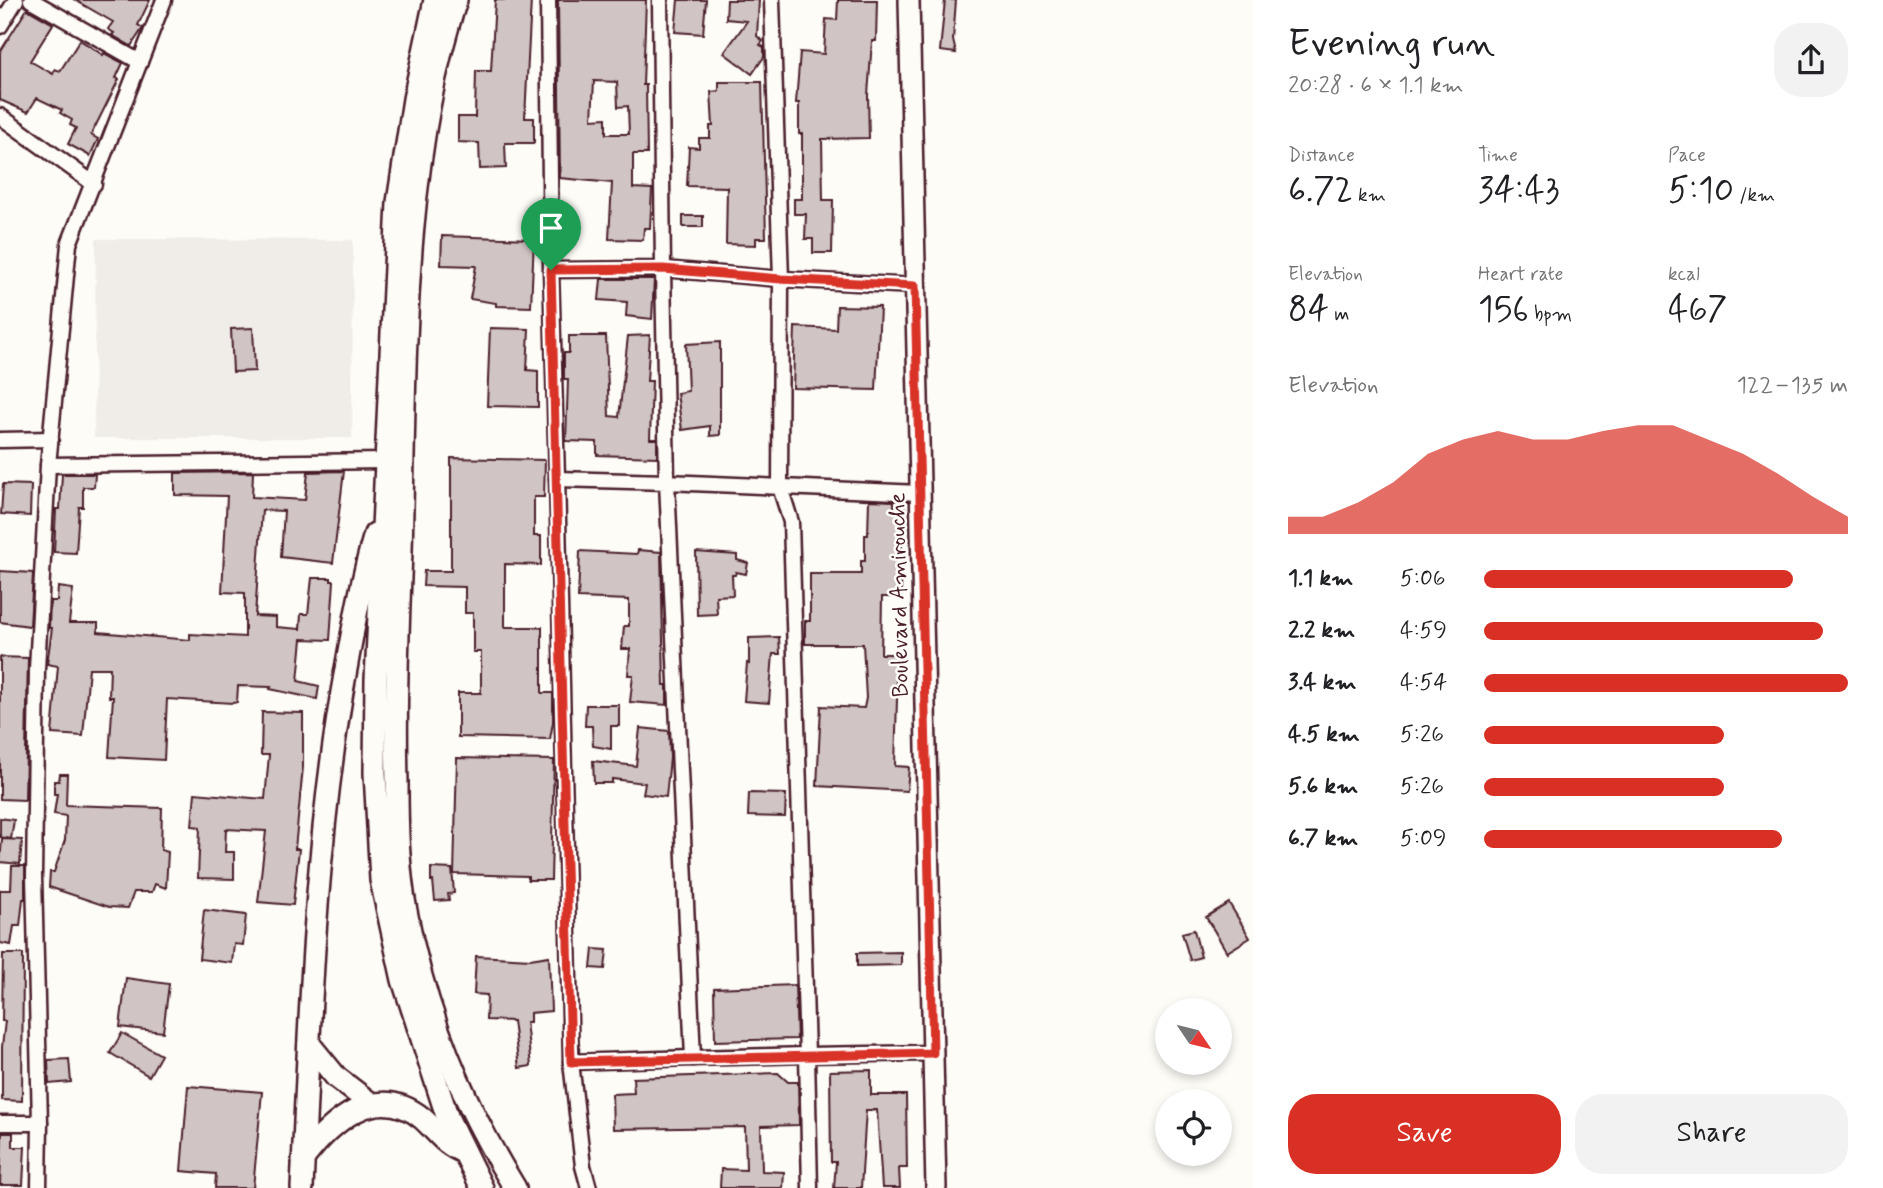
<!DOCTYPE html>
<html lang="en">
<head>
<meta charset="utf-8">
<style>
  :root { --surface:#fff; --page:#f2f2f2; --text:#202124; --muted:#757577; --accent:#d93025 }
  body { margin:0; font-family:Mynerve,sans-serif; background:var(--page); color:var(--text); height:100vh; display:flex; flex-direction:column; font-size:26px; white-space:nowrap }
  * { box-sizing:border-box; margin:0 }
  p { font-size:23px; color:var(--muted) }
  .icon { flex:none; width:38px; height:38px; fill:none; stroke:currentColor; stroke-width:2; stroke-linecap:round; stroke-linejoin:round }
  .map { position:relative; flex:1; overflow:hidden }
  .drawer { display:flex; flex-direction:column; background:var(--surface); width:630px }
  .drawer>* { flex:none }
  .needle { width:46px; rotate:125deg }
  .fabs { position:absolute; left:1155px; top:998px; display:grid; gap:14px }
  .fabs a { display:grid; place-items:center; width:77px; height:77px; border-radius:50%; background:var(--surface); box-shadow:0 4px 10px #0003; font-size:35px }
  .pin { position:absolute; display:grid; place-items:center; width:60px; height:60px; color:#fff; margin:-72px -30px; border-radius:50% 50% 50% 0; rotate:-45deg; box-shadow:0 0 7px #0007 }
  .pin .icon { rotate:45deg }
  .round { display:grid; place-items:center; flex:none; width:74px; height:74px; border-radius:28px; background:var(--page) }
  .head { display:flex; align-items:center; justify-content:space-between; height:119px; padding:0 35px }
  h1 { font-size:38px; font-weight:600; line-height:52px }
  .stats { display:grid; grid-template-columns:repeat(3,1fr); gap:10px; height:119px; padding:7px 35px }
  .stats div { display:grid; align-content:center }
  .stats b { font-size:35px; font-weight:600 }
  .stats small { font-size:19px; font-weight:400 }
  .stats p { font-size:19px }
  .chart { height:196px; padding:14px 35px }
  .chart p { display:flex; justify-content:space-between }
  .chart svg { width:100%; height:126px; margin-top:7px; fill:var(--accent); opacity:.7 }
  .primary-button { display:flex; gap:14px; margin-top:auto; padding:14px 35px }
  .primary-button a { flex:1; height:80px; border-radius:28px; background:var(--accent); color:#fff; font-size:28px; font-weight:600; line-height:80px; text-align:center }
  .primary-button a+a { background:var(--page); color:var(--text) }
  ul { padding:0 35px; list-style:none; font-size:23px }
  li { display:grid; grid-template-columns:112px 84px 1fr; align-items:center; height:52px }
  li i { height:18px; border-radius:9px; background:var(--accent) }
  main { display:flex; flex:1; min-height:0 }
  .map>svg:first-child { display:block }
  .built { fill:#f0ece8 }
  .building { fill:#d0c5c4; stroke:#4a1f2b; stroke-width:2; fill-rule:evenodd }
  .lines { fill:none; stroke-linecap:round; stroke-linejoin:round }
  .minor-casing { stroke:#4a1f2b; stroke-width:19 }
  .major-casing { stroke:#4a1f2b; stroke-width:24 }
  .highway-casing { stroke:#4a1f2b; stroke-width:26 }
  .minor { stroke:#fdfcf7; stroke-width:14 }
  .major { stroke:#fdfcf7; stroke-width:19 }
  .highway { stroke:#fdfcf7; stroke-width:21 }
  .route-casing { stroke:#fff; stroke-width:14 }
  .route { stroke:#d93025; stroke-width:9 }
  .labels { text-anchor:middle; stroke-width:5; stroke-linejoin:round; paint-order:stroke }
  .street-label { font-size:23px; fill:#4a1f2b; stroke:#fdfcf7 }
</style>
</head>
<body>
<main>
<div class="map">
<svg width="1253" height="1188" viewBox="0 0 1253 1188">
  <rect width="100%" height="100%" fill="#fdfcf7"/>
  <filter id="ink" filterUnits="userSpaceOnUse"><feTurbulence type="fractalNoise" baseFrequency=".0143" numOctaves="2"/><feDisplacementMap in="SourceGraphic" scale="14" xChannelSelector="R" yChannelSelector="G"/><feConvolveMatrix kernelMatrix="1 2 1 2 8 2 1 2 1" color-interpolation-filters="sRGB"/></filter>
  <g filter="url(#ink)">
    <polygon class="built" points="96,239 353,240 352,438 94,438"/>
    <g class="building">
      <polygon points="75,0 150,0 138,25 143,28 131,46 112,35 114,33 108,29 113,22"/>
      <polygon points="495,0 531,0 525,118 534,118 534,143 505,143 506,168 480,169 479,143 458,142 458,117 475,117 476,71 491,71"/>
      <path d="M 558,0 L 646,0 L 643,85 L 646,85 L 647,154 L 633,154 L 633,188 L 652,189 L 650,228 L 644,228 L 643,240 L 609,239 L 612,183 L 560,178 ZM 594,81 L 617,82 L 618,107 L 628,106 L 629,134 L 606,134 L 606,118 L 592,119 Z"/>
      <polygon points="678,0 706,0 703,34 675,32"/>
      <polygon points="727,0 759,0 757,36 763,41 760,45 764,47 764,57 752,74 724,53 747,21 726,19"/>
      <polygon points="838,0 877,0 876,41 872,41 868,95 869,138 822,139 823,200 833,200 832,253 813,253 813,239 805,239 806,214 794,214 794,199 802,199 802,134 799,134 799,103 796,103 800,52 824,54 826,19 837,20"/>
      <polygon points="945,0 956,0 953,40 956,53 940,51"/>
      <polygon points="27,9 53,24 30,61 53,74 55,69 60,71 80,40 103,55 104,53 123,63 116,78 119,79 91,135 98,139 90,156 68,144 76,128 70,125 72,120 60,113 62,110 37,98 28,112 0,100 0,52"/>
      <polygon points="719,82 762,82 766,238 756,238 756,245 726,244 727,187 687,186 689,147 699,148 699,138 710,138 710,126 713,126 711,92 719,91"/>
      <rect x="683" y="216" width="20" height="11"/>
      <polygon points="442,236 534,239 531,307 496,306 496,303 470,299 476,266 441,265"/>
      <polygon points="601,279 654,279 652,319 626,316 627,302 599,300"/>
      <polygon points="837,306 880,307 876,390 793,388 795,327 836,329"/>
      <polygon points="253,328 255,371 233,372 231,329"/>
      <polygon points="490,328 529,329 527,370 538,371 538,407 487,406"/>
      <polygon points="650,335 647,381 652,381 650,439 657,439 657,457 597,455 597,442 566,441 568,379 564,379 564,353 569,353 569,336 606,336 609,416 619,417 628,336"/>
      <polygon points="720,342 720,435 710,436 710,426 682,430 677,393 688,391 686,344"/>
      <polygon points="451,458 545,460 544,497 534,497 534,536 541,536 541,565 505,564 505,627 542,627 542,693 553,693 553,722 550,739 458,737 458,693 481,693 481,652 473,652 473,613 465,613 465,587 423,586 424,571 451,571"/>
      <polygon points="344,471 333,563 281,557 284,511 262,510 255,616 276,617 276,627 300,629 301,614 308,614 312,578 331,578 331,581 334,581 330,640 302,639 298,681 319,686 317,699 270,689 271,687 238,686 237,702 233,703 167,699 164,760 109,757 113,697 109,697 110,668 89,668 83,736 52,734 58,666 47,664 52,628 49,628 50,601 57,601 58,587 73,589 69,623 98,623 98,632 190,640 190,634 245,637 245,593 222,592 227,496 175,495 175,473 253,472 252,497 305,500 308,472"/>
      <polygon points="62,474 95,474 94,487 83,487 83,507 79,507 76,553 54,552 56,509 60,509"/>
      <polygon points="3,484 31,485 30,516 1,514"/>
      <polygon points="869,500 894,501 894,508 905,508 905,527 902,527 901,597 882,597 881,654 895,654 897,699 895,766 909,767 907,791 817,786 821,706 864,708 866,698 863,644 805,644 805,621 810,621 810,574 861,574 861,561 865,561 865,535 868,535"/>
      <polygon points="638,550 661,552 664,685 667,685 667,705 630,702 633,675 628,675 630,649 622,649 624,626 629,626 629,600 578,598 580,551 637,554"/>
      <polygon points="696,552 737,555 737,560 748,563 746,574 736,572 735,575 732,575 733,595 716,596 717,614 697,615"/>
      <polygon points="0,571 33,573 30,626 0,622"/>
      <polygon points="779,637 780,654 773,654 769,703 744,701 747,663 749,664 749,638"/>
      <polygon points="0,657 28,658 25,800 0,799"/>
      <polygon points="586,705 619,705 619,726 611,726 611,749 593,746 592,726 585,726"/>
      <polygon points="262,712 303,713 303,767 295,849 299,849 293,905 258,902 266,831 226,829 225,852 234,852 234,879 198,878 200,827 192,826 195,793 265,799 269,755 261,755"/>
      <polygon points="640,728 669,731 670,758 666,797 643,794 645,783 612,779 612,783 594,783 593,761 636,766"/>
      <polygon points="457,758 554,760 551,880 528,880 528,876 454,874"/>
      <polygon points="60,774 67,774 66,805 162,808 161,850 168,852 166,888 155,884 152,892 134,892 128,908 109,907 49,887 50,872 54,872 65,840 66,816 54,814 57,794 54,794 54,781 59,781"/>
      <polygon points="749,793 786,794 785,817 748,816"/>
      <polygon points="0,818 14,820 11,839 0,837"/>
      <polygon points="2,839 22,840 20,864 0,862"/>
      <polygon points="12,866 25,866 25,899 23,899 20,926 14,926 11,945 0,943 0,890 11,890"/>
      <polygon points="431,868 452,869 454,893 448,894 449,900 435,901 433,881 431,881"/>
      <polygon points="1229,903 1250,938 1227,952 1206,917"/>
      <polygon points="204,910 246,915 243,945 234,944 232,963 199,959"/>
      <polygon points="1194,930 1201,957 1190,960 1182,933"/>
      <polygon points="593,949 607,950 605,969 591,968"/>
      <polygon points="901,952 901,965 857,966 857,953"/>
      <polygon points="3,954 23,954 22,1101 2,1100 2,1047 5,1021 2,1021"/>
      <polygon points="476,956 530,959 549,956 551,1011 530,1013 530,1022 526,1022 531,1066 519,1068 513,1021 486,1020 487,995 474,994"/>
      <polygon points="126,978 169,984 163,1032 120,1027"/>
      <polygon points="795,985 797,1039 715,1041 714,988"/>
      <polygon points="122,1033 161,1055 149,1076 110,1053"/>
      <polygon points="69,1059 71,1082 49,1084 48,1060"/>
      <polygon points="871,1070 871,1095 906,1095 907,1168 899,1168 900,1188 882,1188 877,1110 866,1110 861,1188 834,1188 836,1162 831,1162 830,1071"/>
      <polygon points="778,1073 788,1082 798,1082 799,1125 761,1126 762,1171 784,1172 783,1188 720,1188 721,1169 746,1170 745,1127 613,1129 612,1094 634,1093 633,1078"/>
      <polygon points="188,1086 262,1092 253,1188 215,1188 216,1174 181,1171"/>
      <polygon points="2,1133 13,1133 13,1147 25,1147 23,1185 0,1185"/>
    </g>
    <g class="lines">
      <defs>
        <g id="minor">
          <polyline points="31,0 140,62"/>
          <polyline points="548,0 551,270 663,269 660,0"/>
          <polyline points="772,0 781,279 915,286"/>
          <polyline points="0,26 16,0"/>
          <polyline points="0,116 94,184"/>
          <polyline points="551,270 557,479 667,482 663,269 781,279 780,487 791,522 807,1055 693,1058 667,482 920,493"/>
          <polyline points="0,440 51,439"/>
          <polyline points="48,465 386,461"/>
          <polyline points="557,479 571,1062 693,1058"/>
          <polyline points="571,1062 583,1166 589,1188"/>
          <polyline points="0,1123 40,1123"/>
          <polyline points="39,1188 40,1123 34,876 37,669 48,465 69,244 164,0"/>
          <polyline points="810,1188 807,1055 933,1053"/>
        </g>
        <polyline id="major" points="909,0 936,1188"/>
        <g id="highway">
          <polyline points="435,0 414,99 398,202 376,680 375,773 381,880 403,980 448,1119 482,1188"/>
          <path d="M 456,0 C 400,169 406,374 401,551 C 398,628 395,706 397,783 C 397,826 398,869 406,911 C 424,1009 463,1104 515,1188"/>
          <polyline points="309,1044 336,1077 370,1103"/>
          <path d="M 303,1159 C 331,1122 376,1081 422,1118 C 437,1131 444,1145 464,1152"/>
          <path d="M 302,1188 C 310,1015 315,840 346,669 C 354,624 362,578 375,534"/>
        </g>
      </defs>
      <use href="#minor" class="minor-casing"/>
      <use href="#major" class="major-casing"/>
      <use href="#highway" class="highway-casing"/>
      <use href="#minor" class="minor"/>
      <use href="#major" class="major"/>
      <use href="#highway" class="highway"/>
    </g>
  </g>
  <g class="lines" filter="url(#ink)">
    <defs>
      <polygon id="route" points="663,269 781,279 915,286 933,1053 571,1062 551,270"/>
    </defs>
    <use href="#route" class="route-casing"/>
    <use href="#route" class="route"/>
  </g>
  <g class="labels">
    <g class="street-label">
      <text transform="translate(898 595) rotate(-91)" y="8">Boulevard Amirouche</text>
    </g>
  </g>
</svg>
<div class="fabs">
<a><svg class="needle" viewBox="-14 -14 28 28"><path d="M0-13l5 13h-10z" fill="#e53935"/><path d="M0 13l5-13h-10z" fill="#757577"/></svg></a>
<a><svg class="icon" aria-label="locate" viewBox="0 0 24 24"><circle cx="12" cy="12" r="6"/><path d="M12 2v4M12 18v4M2 12h4M18 12h4"/></svg></a>
</div>
<div class="pin" style="left:551px;top:270px;background:#1e9e55"><svg class="icon" aria-label="arrive" viewBox="0 0 24 24"><path d="M6 21V4h12l-3 4 3 4H6"/></svg></div>
</div>
<section class="drawer">
<div class="head"><div><h1>Evening run</h1><p>20:28 · 6 × 1.1 km</p></div><a class="round"><svg class="icon" aria-label="share" viewBox="0 0 24 24"><path d="M12 15V3M7 8l5-5 5 5M5 13v7h14v-7"/></svg></a></div>
<div class="stats">
<div><p>Distance</p><b>6.72<small> km</small></b></div>
<div><p>Time</p><b>34:43</b></div>
<div><p>Pace</p><b>5:10<small> /km</small></b></div>
</div>
<div class="stats">
<div><p>Elevation</p><b>84<small> m</small></b></div>
<div><p>Heart rate</p><b>156<small> bpm</small></b></div>
<div><p>kcal</p><b>467</b></div>
</div>
<div class="chart"><p><span>Elevation</span>122–135 m</p>
<svg viewBox="0 0 160 44" preserveAspectRatio="none"><path d="M0 44V38L10 38L20 33L30 26L40 16L50 11L60 8L70 11L80 11L90 8L100 6L110 6L120 11L130 16L140 23L150 31L160 38V44z"/></svg>
</div>
<ul>
<li><b>1.1 km</b>5:06<i style="width:85%"></i></li>
<li><b>2.2 km</b>4:59<i style="width:93%"></i></li>
<li><b>3.4 km</b>4:54<i style="width:100%"></i></li>
<li><b>4.5 km</b>5:26<i style="width:66%"></i></li>
<li><b>5.6 km</b>5:26<i style="width:66%"></i></li>
<li><b>6.7 km</b>5:09<i style="width:82%"></i></li>
</ul>
<div class="primary-button"><a>Save</a><a>Share</a></div>
</section>
</main>
</body>
</html>
